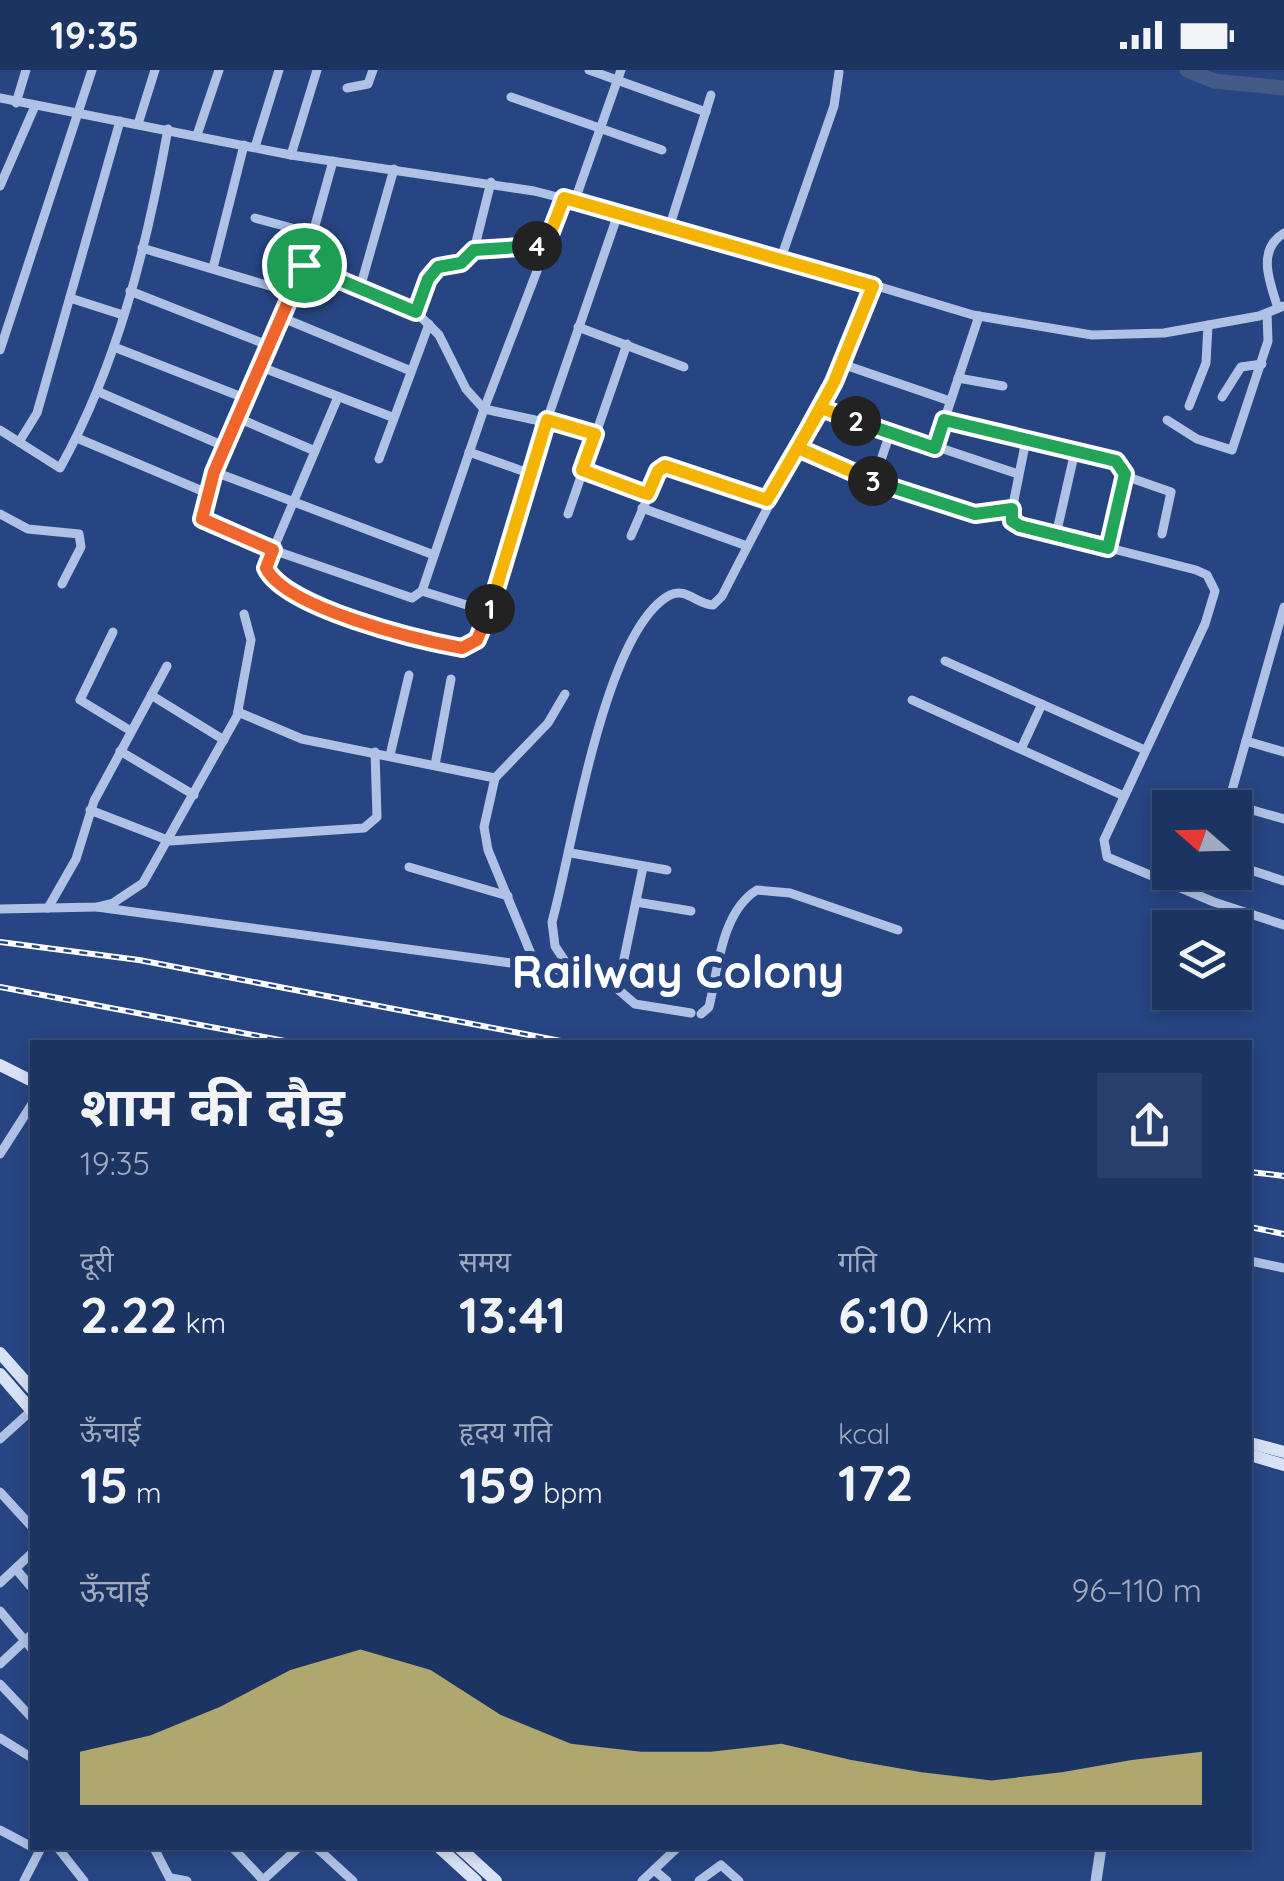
<!DOCTYPE html>
<html lang="hi">
<head>
<meta charset="utf-8">
<style>
  :root { --surface:#1c3462; --page:#293f6b; --text:#f1f3f6; --muted:#a0aabe; --line:#3a4f77; --accent:#efd874 }
  body { margin:0; font-family:Quicksand,"Noto Sans Devanagari",sans-serif; background:var(--page); color:var(--text); height:100vh; display:flex; flex-direction:column; font-size:38px; white-space:nowrap }
  * { box-sizing:border-box; margin:0 }
  p { font-size:32px; color:var(--muted) }
  .icon { flex:none; width:55px; height:55px; fill:none; stroke:currentColor; stroke-width:2; stroke-linecap:round; stroke-linejoin:round }
  .map { position:relative; flex:1; overflow:hidden }
  .panel { position:absolute; left:30px; top:970px; width:1222px; height:810px; display:flex; flex-direction:column; background:var(--surface); border-radius:0px; box-shadow:0 5px 15px #0003,0 0 0 2px var(--line) }
  .panel>* { flex:none }
  .needle { width:65px; rotate:290deg }
  .buttons { position:absolute; left:1152px; top:720px; display:grid; gap:20px }
  .buttons a { display:grid; place-items:center; width:100px; height:100px; border-radius:0px; background:var(--surface); box-shadow:0 5px 15px #0003,0 0 0 2px var(--line); font-size:50px }
  .pin { position:absolute; display:grid; place-items:center; width:85px; height:85px; color:#fff; margin:-42px; border:5px solid #fff; border-radius:50%; box-shadow:0 2px 10px #0007 }
  .km { position:absolute; width:50px; height:50px; margin:-25px; border-radius:50%; background:#222; color:#fff; font-size:28px; line-height:50px; text-align:center }
  .round { display:grid; place-items:center; flex:none; width:105px; height:105px; border-radius:0px; background:var(--page) }
  .summary { display:flex; align-items:center; justify-content:space-between; height:170px; padding:0 50px }
  h1 { font-size:55px; font-weight:700; line-height:75px }
  .metrics { display:grid; grid-template-columns:repeat(3,1fr); gap:15px; height:170px; padding:10px 50px }
  .metrics div { display:grid; align-content:center }
  .metrics b { font-size:50px; font-weight:700 }
  .metrics small { font-size:28px; font-weight:400 }
  .metrics p { font-size:28px }
  .chart { height:280px; padding:20px 50px }
  .chart p { display:flex; justify-content:space-between }
  .chart svg { width:100%; height:180px; margin-top:10px; fill:var(--accent); opacity:.7 }
  .status { display:flex; justify-content:space-between; align-items:center; height:70px; padding:0 50px; background:var(--surface); direction:ltr }
  .status svg { height:28px; fill:currentColor }
  .map>svg:first-child { display:block }
  .lines { fill:none; stroke-linecap:round; stroke-linejoin:round }
  .river { stroke:#445a86; stroke-width:15 }
  .minor { stroke:#afc2e6; stroke-width:9 }
  .tertiary { stroke:#afc2e6; stroke-width:11 }
  .secondary { stroke:#d8e2f6; stroke-width:12 }
  .rail-casing { stroke:#fff; stroke-width:6 }
  .rail { stroke:#264582; stroke-width:2.5; stroke-dasharray:8; stroke-linecap:butt }
  .split-1-casing { stroke:#fff; stroke-width:20 }
  .split-2-casing { stroke:#fff; stroke-width:20 }
  .split-3-casing { stroke:#fff; stroke-width:20 }
  .split-4-casing { stroke:#fff; stroke-width:20 }
  .split-5-casing { stroke:#fff; stroke-width:20 }
  .split-1 { stroke:#f0652b; stroke-width:12 }
  .split-2 { stroke:#f5b400; stroke-width:12 }
  .split-3 { stroke:#22a559; stroke-width:12 }
  .split-4 { stroke:#f5b400; stroke-width:12 }
  .split-5 { stroke:#22a559; stroke-width:12 }
  .labels { text-anchor:middle; stroke-width:10; stroke-linejoin:round; paint-order:stroke }
  .district-label { font-size:45px; font-weight:bold; fill:#fff; stroke:#264582 }
</style>
</head>
<body>
<div class="status"><b>19:35</b><svg viewBox="0 0 49 12"><path d="M0 12V9h3v3zM5 12V6h3v6zM10 12V3h3v9zM15 12V0h3v12zM26 1h20v11H26zM47 4h2v5h-2z"/></svg></div>
<div class="map">
<svg width="1284" height="1811" viewBox="0 0 1284 1811">
  <rect width="100%" height="100%" fill="#264582"/>
  <g class="lines">
    <polyline class="river" points="1187,0 1214,11 1284,18"/>
    <g class="minor">
      <polyline points="589,0 706,42"/>
      <polyline points="347,18 368,14 373,0"/>
      <polyline points="511,27 662,80"/>
      <polyline points="0,28 291,85 534,121 708,165 973,245 1092,265 1164,263 1259,246 1284,236"/>
      <polyline points="16,33 26,0"/>
      <polyline points="138,54 155,0"/>
      <polyline points="197,65 219,0"/>
      <polyline points="255,77 279,0"/>
      <polyline points="291,85 317,0"/>
      <polyline points="0,116 35,36"/>
      <polyline points="575,130 621,0"/>
      <polyline points="255,148 314,164"/>
      <polyline points="670,155 711,25"/>
      <polyline points="142,178 293,223"/>
      <polyline points="474,180 546,175"/>
      <polyline points="781,188 834,36 839,2"/>
      <polyline points="304,195 333,91"/>
      <polyline points="213,198 244,75"/>
      <polyline points="360,218 394,99"/>
      <polyline points="130,221 270,276"/>
      <polyline points="70,228 123,245"/>
      <path d="M 1278,238 C 1270,213 1256,180 1284,163"/>
      <polyline points="416,242 439,265 466,319 484,339 595,363"/>
      <polyline points="283,248 411,301"/>
      <polyline points="578,257 684,297"/>
      <polyline points="114,277 247,329"/>
      <polyline points="0,280 92,0"/>
      <polyline points="842,294 950,331"/>
      <polyline points="261,297 392,347"/>
      <polyline points="958,308 1003,316"/>
      <polyline points="99,322 226,377"/>
      <polyline points="338,327 273,480 412,528 422,521 484,339 565,128"/>
      <polyline points="1222,327 1241,297 1262,294"/>
      <polyline points="1189,336 1206,293 1208,255"/>
      <polyline points="821,338 1018,404"/>
      <polyline points="238,348 315,381"/>
      <polyline points="1167,350 1197,369 1232,380 1268,271 1267,243"/>
      <polyline points="944,351 1121,393 1125,403 1108,478"/>
      <path d="M 0,360 L 60,398 C 118,294 147,175 168,59"/>
      <polyline points="77,368 207,423 304,195 416,242 432,201 461,193 474,180 491,112"/>
      <polyline points="1026,370 1011,445 1015,454 1196,500 1207,505 1215,521 1205,554 1104,770 1107,787 1214,832 1284,855"/>
      <polyline points="19,372 37,343 120,51"/>
      <polyline points="935,378 979,246"/>
      <path d="M 798,379 C 848,404 959,459 1012,439"/>
      <polyline points="469,382 531,404"/>
      <polyline points="379,389 429,254"/>
      <polyline points="582,400 648,424"/>
      <polyline points="215,402 434,485"/>
      <polyline points="1125,406 1171,422 1162,464"/>
      <polyline points="874,411 890,363"/>
      <path d="M 207,423 L 201,449 L 273,480 L 267,503 C 310,549 394,559 453,577 L 471,576 L 498,520 L 547,350 L 619,141"/>
      <polyline points="642,438 747,476"/>
      <polyline points="0,444 28,459 79,464 81,477 62,514"/>
      <polyline points="568,444 627,274"/>
      <polyline points="1056,465 1075,381"/>
      <polyline points="631,466 661,397 767,430"/>
      <polyline points="422,521 489,542"/>
      <polyline points="113,562 80,630 131,661"/>
      <polyline points="945,591 1145,680"/>
      <polyline points="151,625 224,670"/>
      <polyline points="912,630 1124,726"/>
      <polyline points="238,642 302,669 495,708"/>
      <polyline points="1246,671 1284,682"/>
      <polyline points="1021,679 1042,634"/>
      <polyline points="120,681 194,725"/>
      <polyline points="390,685 409,605"/>
      <polyline points="435,695 451,609"/>
      <polyline points="1228,733 1284,749"/>
      <polyline points="1227,738 1284,537"/>
      <polyline points="90,740 170,771 364,758 377,747 375,682"/>
      <polyline points="571,783 667,800"/>
      <polyline points="1235,795 1284,811"/>
      <polyline points="409,797 508,826"/>
      <polyline points="636,832 691,841"/>
      <polyline points="97,837 548,898 606,909 635,934 691,943"/>
      <polyline points="48,838 76,789 94,731 167,596"/>
      <polyline points="0,839 97,837 113,833 143,813 237,646 251,570 244,544"/>
      <polyline points="536,896 488,780 484,757 495,708 548,653 565,624"/>
      <path d="M 572,902 L 555,876 L 552,852 C 573,777 604,560 670,525 C 685,517 697,534 713,535 L 722,526 C 774,423 831,324 873,216"/>
      <polyline points="618,918 643,797"/>
      <path d="M 701,944 L 709,937 C 718,900 721,842 757,820 L 790,823 L 898,860"/>
      <polyline points="0,1084 32,1034"/>
      <polyline points="1250,1191 1284,1198"/>
      <polyline points="0,1369 32,1340"/>
      <polyline points="0,1422 32,1457"/>
      <polyline points="16,1499 32,1518"/>
      <polyline points="0,1513 32,1483"/>
      <polyline points="0,1541 32,1579"/>
      <polyline points="0,1594 32,1564"/>
      <polyline points="0,1614 32,1648"/>
      <polyline points="0,1668 32,1688"/>
      <polyline points="0,1760 32,1777"/>
      <polyline points="58,1778 84,1811"/>
      <polyline points="154,1778 171,1811"/>
      <polyline points="233,1778 263,1810"/>
      <polyline points="317,1778 353,1811"/>
      <polyline points="654,1800 667,1811"/>
      <polyline points="171,1808 187,1811"/>
      <polyline points="24,1811 41,1778"/>
      <polyline points="262,1811 298,1778"/>
      <polyline points="642,1811 677,1778"/>
      <polyline points="699,1811 721,1795 739,1811"/>
    </g>
    <polyline class="tertiary" points="1096,1811 1101,1778"/>
    <g class="secondary">
      <polyline points="0,995 32,1011"/>
      <polyline points="0,1283 32,1319"/>
      <polyline points="0,1304 32,1341"/>
      <polyline points="1250,1373 1284,1382"/>
      <polyline points="1250,1385 1284,1395"/>
      <polyline points="440,1778 476,1811"/>
      <polyline points="460,1778 496,1811"/>
    </g>
    <defs>
      <g id="rail">
        <polyline points="0,872 139,890 566,972"/>
        <polyline points="0,917 290,972"/>
        <polyline points="1250,1102 1284,1106"/>
        <polyline points="1250,1157 1284,1164"/>
      </g>
    </defs>
    <use href="#rail" class="rail-casing"/>
    <use href="#rail" class="rail"/>
  </g>
  <g class="lines">
    <defs>
      <path id="split-1" d="M 304,195 L 214,402 L 202,449 L 273,480 L 266,498 C 285,538 418,570 462,578 L 477,570 L 490,539"/>
      <polyline id="split-2" points="490,539 547,350 595,364 582,400 641,422 648,424 658,401 665,396 767,430 821,338 856,351"/>
      <polyline id="split-3" points="856,351 935,378 944,350 1116,391 1125,404 1108,478 1020,456 1012,451 1012,439 975,444 873,411"/>
      <polyline id="split-4" points="537,176 546,175 564,128 873,216 834,312 798,378 873,411"/>
      <polyline id="split-5" points="304,195 416,242 428,209 438,197 461,193 474,180 537,176"/>
    </defs>
    <use href="#split-1" class="split-1-casing"/>
    <use href="#split-2" class="split-2-casing"/>
    <use href="#split-3" class="split-3-casing"/>
    <use href="#split-4" class="split-4-casing"/>
    <use href="#split-5" class="split-5-casing"/>
    <use href="#split-1" class="split-1"/>
    <use href="#split-2" class="split-2"/>
    <use href="#split-3" class="split-3"/>
    <use href="#split-4" class="split-4"/>
    <use href="#split-5" class="split-5"/>
  </g>
  <g class="labels">
    <g class="district-label">
      <text x="678" y="918">Railway Colony</text>
    </g>
  </g>
</svg>
<div class="buttons">
<a><svg class="needle" viewBox="-14 -14 28 28"><path d="M0-13l5 13h-10z" fill="#e53935"/><path d="M0 13l5-13h-10z" fill="#a0aabe"/></svg></a>
<a><svg class="icon" aria-label="layers" viewBox="0 0 24 24"><path d="M12 4l9 5-9 5-9-5zM3 14l9 5 9-5"/></svg></a>
</div>
<div class="pin" style="left:304px;top:195px;background:#1e9e55"><svg class="icon" aria-label="arrive" viewBox="0 0 24 24"><path d="M6 21V4h12l-3 4 3 4H6"/></svg></div>
<b class="km" style="left:490px;top:539px">1</b>
<b class="km" style="left:856px;top:351px">2</b>
<b class="km" style="left:873px;top:411px">3</b>
<b class="km" style="left:537px;top:176px">4</b>
<section class="panel">
<div class="summary"><div><h1>शाम की दौड़</h1><p>19:35</p></div><a class="round"><svg class="icon" aria-label="share" viewBox="0 0 24 24"><path d="M12 15V3M7 8l5-5 5 5M5 13v7h14v-7"/></svg></a></div>
<div class="metrics">
<div><p>दूरी</p><b>2.22<small> km</small></b></div>
<div><p>समय</p><b>13:41</b></div>
<div><p>गति</p><b>6:10<small> /km</small></b></div>
</div>
<div class="metrics">
<div><p>ऊँचाई</p><b>15<small> m</small></b></div>
<div><p>हृदय गति</p><b>159<small> bpm</small></b></div>
<div><p>kcal</p><b>172</b></div>
</div>
<div class="chart"><p><span>ऊँचाई</span>96–110 m</p>
<svg viewBox="0 0 160 44" preserveAspectRatio="none"><path d="M0 44V31L10 27L20 20L30 11L40 6L50 11L60 22L70 29L80 31L90 31L100 29L110 33L120 36L130 38L140 36L150 33L160 31V44z"/></svg>
</div>
</section>
</div>
</body>
</html>
